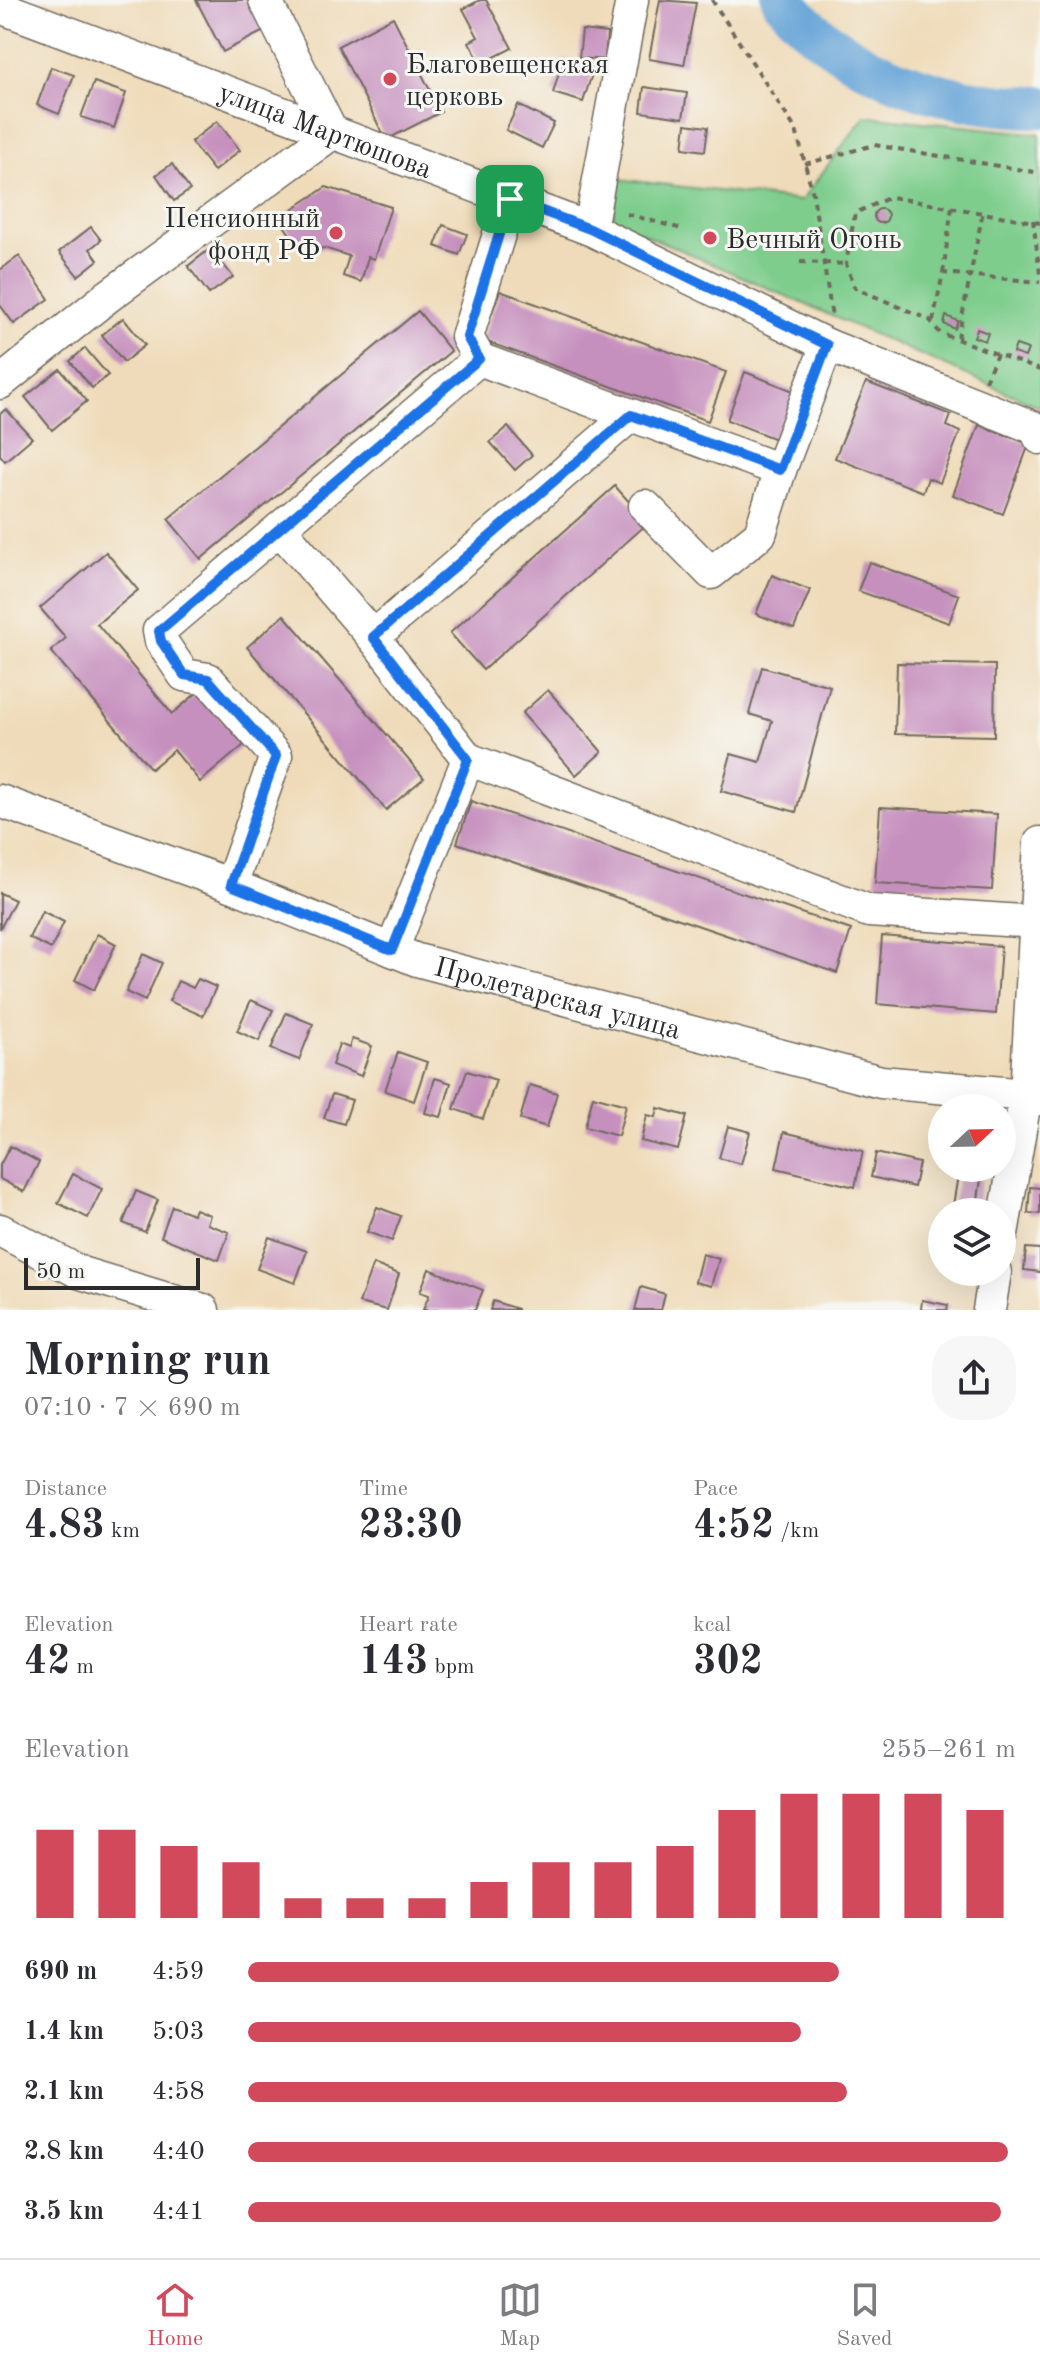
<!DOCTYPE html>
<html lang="en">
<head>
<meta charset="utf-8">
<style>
  :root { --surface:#fff; --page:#f7f7f7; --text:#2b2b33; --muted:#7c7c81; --line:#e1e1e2; --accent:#d1495b }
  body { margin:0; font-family:"Old Standard TT",serif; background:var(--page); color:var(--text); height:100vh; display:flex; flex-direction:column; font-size:30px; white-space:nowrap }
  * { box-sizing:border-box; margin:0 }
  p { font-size:26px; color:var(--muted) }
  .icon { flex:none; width:44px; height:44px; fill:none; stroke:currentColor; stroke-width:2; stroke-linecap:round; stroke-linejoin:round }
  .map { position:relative; height:1310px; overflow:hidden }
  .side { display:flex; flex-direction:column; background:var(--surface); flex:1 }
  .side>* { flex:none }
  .needle { width:52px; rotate:68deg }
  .fabs { position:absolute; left:928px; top:1094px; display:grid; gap:16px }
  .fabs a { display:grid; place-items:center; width:88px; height:88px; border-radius:50%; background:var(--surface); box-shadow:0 8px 32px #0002; font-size:40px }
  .scale { position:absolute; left:24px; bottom:20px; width:176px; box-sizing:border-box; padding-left:8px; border:4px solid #2b2b2b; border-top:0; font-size:22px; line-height:28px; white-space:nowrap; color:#2b2b2b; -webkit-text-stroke:6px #f6f6f2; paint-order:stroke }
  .pin { position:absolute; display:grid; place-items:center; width:68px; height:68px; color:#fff; margin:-34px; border-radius:16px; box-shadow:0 4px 12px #0006 }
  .round { display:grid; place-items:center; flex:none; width:84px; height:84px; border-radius:32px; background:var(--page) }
  .headline { display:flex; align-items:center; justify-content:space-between; height:136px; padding:0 24px }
  h1 { font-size:44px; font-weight:700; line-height:60px }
  .metrics { display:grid; grid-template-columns:repeat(3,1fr); gap:12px; height:136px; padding:8px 24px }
  .metrics div { display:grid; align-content:center }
  .metrics b { font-size:40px; font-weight:700 }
  .metrics small { font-size:22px; font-weight:400 }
  .metrics p { font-size:22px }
  .chart { height:224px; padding:16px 24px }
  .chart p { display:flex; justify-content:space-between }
  .chart svg { width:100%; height:144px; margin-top:8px; stroke:var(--accent); stroke-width:6 }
  ul { padding:0 24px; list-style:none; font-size:26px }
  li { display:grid; grid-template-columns:128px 96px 1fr; align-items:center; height:60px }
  li i { height:20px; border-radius:10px; background:var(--accent) }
  .tabs { display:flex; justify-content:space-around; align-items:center; height:112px; border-top:2px solid var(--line); background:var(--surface); font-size:22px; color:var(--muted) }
  .tabs a { display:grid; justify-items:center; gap:4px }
  .tabs .selected { color:var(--accent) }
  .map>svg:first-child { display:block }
  .green { fill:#7ecd8d; stroke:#547c5c; stroke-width:2 }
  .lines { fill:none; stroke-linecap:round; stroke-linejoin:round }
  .river { stroke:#64a3d7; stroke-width:42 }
  .building { fill:#c690be }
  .minor-casing { stroke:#70695d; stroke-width:35 }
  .path { stroke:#70695d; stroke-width:4; stroke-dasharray:6 6; stroke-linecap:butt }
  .minor { stroke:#fff; stroke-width:32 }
  .path-bridge { stroke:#70695d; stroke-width:4; stroke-dasharray:6 6; stroke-linecap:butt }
  .route-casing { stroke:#fff; stroke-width:16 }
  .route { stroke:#1a73e8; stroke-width:10 }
  .poi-dot { fill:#d1495b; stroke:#f6f6f2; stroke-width:3 }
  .labels { text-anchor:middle; stroke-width:6; stroke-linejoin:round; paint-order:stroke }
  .poi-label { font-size:28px; fill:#2b2b2b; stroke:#f6f6f2; text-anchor:start }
  .street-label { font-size:28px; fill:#2b2b2b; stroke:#f6f6f2 }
</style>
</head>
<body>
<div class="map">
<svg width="1040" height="1310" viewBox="0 0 1040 1310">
  <rect width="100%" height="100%" fill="#f6f6f2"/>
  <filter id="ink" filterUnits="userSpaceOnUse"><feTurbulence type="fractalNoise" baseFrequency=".0125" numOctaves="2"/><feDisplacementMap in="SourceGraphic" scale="16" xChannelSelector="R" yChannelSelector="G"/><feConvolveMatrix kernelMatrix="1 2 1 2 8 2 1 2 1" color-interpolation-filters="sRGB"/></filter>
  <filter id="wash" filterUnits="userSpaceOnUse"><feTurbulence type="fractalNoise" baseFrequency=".006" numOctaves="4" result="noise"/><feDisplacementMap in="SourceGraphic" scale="32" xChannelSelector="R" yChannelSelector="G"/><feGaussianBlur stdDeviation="1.8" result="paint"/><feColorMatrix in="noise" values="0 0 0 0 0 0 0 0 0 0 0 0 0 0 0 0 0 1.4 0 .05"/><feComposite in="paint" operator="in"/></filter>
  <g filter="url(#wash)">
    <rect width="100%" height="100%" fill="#efdbb9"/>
    <polygon class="green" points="865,116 1040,134 1040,407 612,220 619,179 801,201"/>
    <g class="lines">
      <path class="river" d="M 782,0 C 846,74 944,106 1040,107"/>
    </g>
    <g id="blocks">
      <g class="building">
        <polygon points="196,0 248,0 264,31 223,52"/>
        <polygon points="480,0 486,0 512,48 481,64 469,42 478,37 463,9"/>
        <polygon points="660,0 696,3 684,65 649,59"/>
        <polygon points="393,17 441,112 386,140 338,46"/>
        <polygon points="582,30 607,33 605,60 579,58"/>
        <polygon points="563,59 594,68 583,102 553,93"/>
        <polygon points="51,67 74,75 59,114 37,105"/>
        <polygon points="94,82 126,93 114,128 81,117"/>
        <polygon points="644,87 687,93 683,118 641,112"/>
        <polygon points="518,105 554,123 542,148 506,130"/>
        <polygon points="217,121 240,150 214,171 191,142"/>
        <polygon points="686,124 708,127 705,151 683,148"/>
        <polygon points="172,164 190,190 174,201 156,175"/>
        <polygon points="326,187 391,207 374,259 368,257 361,282 343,276 349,256 324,248 301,251 279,218"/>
        <circle cx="881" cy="216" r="7"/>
        <polygon points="443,225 467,234 459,255 435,246"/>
        <polygon points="91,227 101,240 90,249 98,260 78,276 59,252"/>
        <polygon points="211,248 233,277 209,294 188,266"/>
        <polygon points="19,256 49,299 14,324 0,305 0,270"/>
        <polygon points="500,291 726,372 708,421 482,340"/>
        <polygon points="418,311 451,351 201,559 168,519"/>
        <polygon points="946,316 958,321 955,329 944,324"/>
        <polygon points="123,318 145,345 124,362 102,335"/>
        <polygon points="977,329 988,333 985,341 974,337"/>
        <polygon points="1016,345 1028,349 1025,357 1013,353"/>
        <polygon points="85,348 108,375 92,388 70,361"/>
        <polygon points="60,369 87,401 52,430 25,397"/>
        <polygon points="745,372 809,397 791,445 727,420"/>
        <polygon points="866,382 951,415 947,426 960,432 940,483 928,478 923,492 835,458"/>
        <polygon points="6,409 32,438 5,461 0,455 0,414"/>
        <polygon points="979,425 1029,444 1003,514 953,495"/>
        <polygon points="508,427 532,455 515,470 490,442"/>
        <polygon points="615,486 648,523 483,670 450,633"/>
        <polygon points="106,552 138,590 97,624 172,714 198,692 244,745 200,782 174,750 151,769 51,651 66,638 40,608"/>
        <polygon points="869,562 959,595 949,623 858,591"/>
        <polygon points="772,575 810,590 794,629 756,614"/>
        <polygon points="284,615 424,778 386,810 247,647"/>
        <polygon points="897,663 995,665 994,736 895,734"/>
        <polygon points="762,667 830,686 796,812 721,791 731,754 760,762 772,721 749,714"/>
        <polygon points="548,690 602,752 576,775 522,713"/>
        <polygon points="471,801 851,930 837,973 457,843"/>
        <polygon points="880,807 997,814 992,890 875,883"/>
        <polygon points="0,893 15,900 0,929"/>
        <polygon points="42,911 64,922 51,949 29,938"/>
        <polygon points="97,934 116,944 94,990 75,980"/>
        <polygon points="882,936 1001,946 996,1014 877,1004"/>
        <polygon points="143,954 162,963 145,1001 126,992"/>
        <polygon points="198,979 216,987 203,1016 169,1001 178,981 193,988"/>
        <polygon points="251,1000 273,1010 259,1041 237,1031"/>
        <polygon points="286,1013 313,1024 299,1060 271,1049"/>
        <polygon points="352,1039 372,1046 361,1076 332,1065 339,1044 349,1048"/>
        <polygon points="398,1052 427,1062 414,1101 385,1091"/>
        <polygon points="467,1071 496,1080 483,1119 454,1109"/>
        <polygon points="435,1078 451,1083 441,1117 425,1113"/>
        <polygon points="530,1085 557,1093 547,1127 520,1119"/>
        <polygon points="332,1094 352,1100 344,1124 324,1118"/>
        <polygon points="593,1096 626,1105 618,1136 585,1127"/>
        <polygon points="658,1108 687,1116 678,1150 641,1141 647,1115 656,1117"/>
        <polygon points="728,1126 750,1132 741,1164 719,1158"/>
        <polygon points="784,1132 863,1151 855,1187 776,1168"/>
        <polygon points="10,1146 39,1162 24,1192 0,1179 0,1165"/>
        <polygon points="876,1153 919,1163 914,1187 871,1177"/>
        <polygon points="959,1169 982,1173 976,1212 952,1212"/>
        <polygon points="73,1174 102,1189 88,1218 58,1203"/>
        <polygon points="1030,1187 1040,1188 1040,1214 1028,1213"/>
        <polygon points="136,1191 158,1200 145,1232 123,1223"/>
        <polygon points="172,1206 193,1214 195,1209 210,1215 207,1224 229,1232 219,1260 161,1237"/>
        <polygon points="377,1207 401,1216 392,1241 367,1232"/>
        <polygon points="269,1237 307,1251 295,1283 257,1269"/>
        <polygon points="1026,1248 1040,1249 1040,1272 1024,1270"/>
        <polygon points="702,1254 719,1259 711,1286 695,1282"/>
        <polygon points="373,1264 399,1274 387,1310 359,1303"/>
        <polygon points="429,1269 483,1290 475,1310 423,1310 429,1295 420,1292"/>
        <polygon points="641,1287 665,1294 661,1310 635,1310"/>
        <polygon points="922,1300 948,1305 947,1310 921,1310"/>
        <polygon points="493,1301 517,1309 517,1310 490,1310"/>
      </g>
    </g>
  </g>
  <g filter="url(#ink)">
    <use href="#blocks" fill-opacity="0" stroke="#70695d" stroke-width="2"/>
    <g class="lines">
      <defs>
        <g id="minor">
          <path id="s1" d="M 0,7 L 590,229 L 827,345 L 1035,428 L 1040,438"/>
          <polyline points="510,199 467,337 479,359 780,470 827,345"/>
          <polyline points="590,229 632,0"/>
          <polyline points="0,383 107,297 332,133 265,0"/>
          <polyline points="645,506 711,573 760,534 780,470"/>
          <polyline points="280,529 373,637 468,759 392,950"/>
          <polyline points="373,637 631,415"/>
          <polyline points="468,759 869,911 1036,922"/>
          <path id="s2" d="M 0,801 L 231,885 L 417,960 L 881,1082 L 1026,1095 L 1040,1099"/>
          <polyline points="231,885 276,756 208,679 184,675 161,641 159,631 479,359"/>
          <polyline points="0,1230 81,1273 203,1310"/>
          <polyline points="1002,1234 1026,1095 1040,843"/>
          <polyline points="989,1310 995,1272"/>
        </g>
      </defs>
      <use href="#minor" class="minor-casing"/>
      <g class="path">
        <polyline points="712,0 796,130 813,194 832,317"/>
        <polyline points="805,164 874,145 1040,173"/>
        <polyline points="627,214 682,229"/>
        <polyline points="1033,220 1040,274"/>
        <polyline points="1040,223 891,197 855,213 846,264 855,288 930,320 940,333 1040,370"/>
        <polyline points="943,273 952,206"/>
        <polyline points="933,321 943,273 1040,282"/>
        <polyline points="958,338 983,211"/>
        <polyline points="985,381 997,354"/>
      </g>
      <use href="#minor" class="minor"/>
      <polyline class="path-bridge" points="800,262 846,264"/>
    </g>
  </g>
  <g class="lines" filter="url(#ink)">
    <defs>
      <polygon id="route" points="510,199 590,229 827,345 780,470 631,415 373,637 468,759 392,950 231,885 276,756 208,679 184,675 161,641 159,631 479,359 467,337"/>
    </defs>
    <use href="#route" class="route-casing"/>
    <use href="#route" class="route"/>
  </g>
  <g class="poi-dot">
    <circle cx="390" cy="79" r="8"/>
    <circle cx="336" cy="233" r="8"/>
    <circle cx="710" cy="238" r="8"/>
  </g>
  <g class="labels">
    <g class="poi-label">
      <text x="406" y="73">Благовещенская<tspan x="406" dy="32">церковь</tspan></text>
      <text x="320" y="227" text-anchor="end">Пенсионный<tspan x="320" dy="32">фонд РФ</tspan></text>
      <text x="726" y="248">Вечный Огонь</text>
    </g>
    <g class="street-label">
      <text dy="10" stroke="none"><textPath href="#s1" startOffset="348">улица Мартюшова</textPath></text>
      <text dy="10" stroke="none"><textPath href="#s2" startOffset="592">Пролетарская улица</textPath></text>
    </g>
  </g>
</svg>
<div class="fabs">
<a><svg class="needle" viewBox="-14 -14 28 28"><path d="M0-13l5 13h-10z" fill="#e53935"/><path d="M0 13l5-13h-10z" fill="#7c7c81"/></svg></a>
<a><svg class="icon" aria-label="layers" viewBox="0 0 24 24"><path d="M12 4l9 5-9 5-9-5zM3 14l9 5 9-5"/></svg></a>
</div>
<div class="scale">50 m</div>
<div class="pin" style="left:510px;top:199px;background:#1e9e55"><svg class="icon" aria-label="arrive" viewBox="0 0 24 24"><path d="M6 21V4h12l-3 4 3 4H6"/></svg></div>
</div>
<section class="side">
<div class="headline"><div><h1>Morning run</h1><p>07:10 · 7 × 690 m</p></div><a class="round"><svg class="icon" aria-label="share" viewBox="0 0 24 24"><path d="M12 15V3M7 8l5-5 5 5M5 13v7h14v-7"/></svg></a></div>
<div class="metrics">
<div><p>Distance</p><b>4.83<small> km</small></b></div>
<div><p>Time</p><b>23:30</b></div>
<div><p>Pace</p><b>4:52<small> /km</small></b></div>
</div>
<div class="metrics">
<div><p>Elevation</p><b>42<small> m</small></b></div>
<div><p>Heart rate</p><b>143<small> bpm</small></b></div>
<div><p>kcal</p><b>302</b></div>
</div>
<div class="chart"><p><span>Elevation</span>255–261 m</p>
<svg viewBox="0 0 160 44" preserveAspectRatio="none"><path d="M5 44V17M15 44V17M25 44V22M35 44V27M45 44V38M55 44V38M65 44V38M75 44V33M85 44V27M95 44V27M105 44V22M115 44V11M125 44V6M135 44V6M145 44V6M155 44V11"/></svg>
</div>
<ul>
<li><b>690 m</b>4:59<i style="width:77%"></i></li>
<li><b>1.4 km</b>5:03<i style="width:72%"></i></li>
<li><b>2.1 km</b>4:58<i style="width:78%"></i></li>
<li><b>2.8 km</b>4:40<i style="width:99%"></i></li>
<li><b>3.5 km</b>4:41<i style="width:98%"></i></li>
</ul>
</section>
<nav class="tabs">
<a class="selected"><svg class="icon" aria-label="home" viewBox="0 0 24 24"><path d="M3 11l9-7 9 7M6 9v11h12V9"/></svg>Home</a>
<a><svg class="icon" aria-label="map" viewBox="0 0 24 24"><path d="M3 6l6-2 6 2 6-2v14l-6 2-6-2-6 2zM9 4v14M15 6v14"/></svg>Map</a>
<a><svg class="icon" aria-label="saved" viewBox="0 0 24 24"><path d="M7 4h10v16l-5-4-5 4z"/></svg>Saved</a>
</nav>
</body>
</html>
